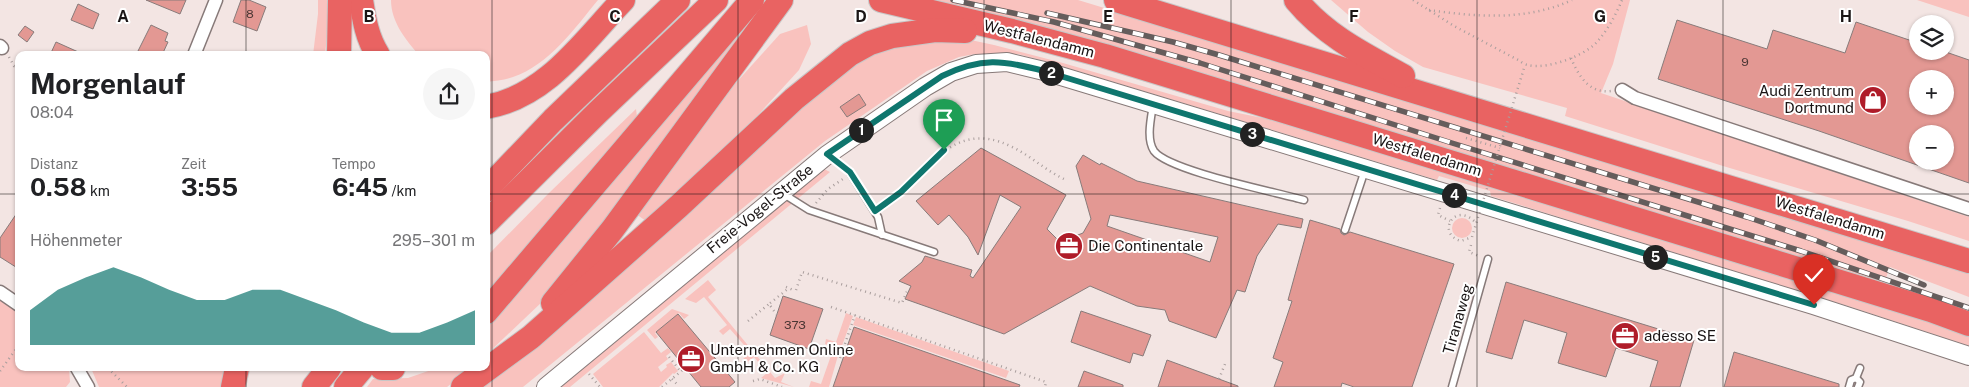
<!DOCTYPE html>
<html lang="de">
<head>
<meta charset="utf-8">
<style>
  :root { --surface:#fff; --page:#f6f6f6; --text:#202124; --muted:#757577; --accent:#0f766e }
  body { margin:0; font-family:"Public Sans",sans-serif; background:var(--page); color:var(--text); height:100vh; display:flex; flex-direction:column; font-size:19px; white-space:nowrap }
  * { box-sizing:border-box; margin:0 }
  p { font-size:16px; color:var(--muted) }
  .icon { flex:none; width:28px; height:28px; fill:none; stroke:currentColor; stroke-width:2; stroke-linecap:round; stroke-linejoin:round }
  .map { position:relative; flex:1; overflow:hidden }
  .details { position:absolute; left:15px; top:51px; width:475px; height:320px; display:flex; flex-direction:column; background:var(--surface); border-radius:10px; box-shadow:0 1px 4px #0004 }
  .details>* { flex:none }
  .controls { position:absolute; left:1909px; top:15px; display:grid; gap:10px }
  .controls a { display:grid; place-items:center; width:45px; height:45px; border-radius:50%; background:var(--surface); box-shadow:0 1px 4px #0004; font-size:25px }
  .pin { position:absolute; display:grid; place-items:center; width:42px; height:42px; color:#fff; margin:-51px -21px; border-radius:50% 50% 50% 0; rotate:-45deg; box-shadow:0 0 5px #0007 }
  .pin .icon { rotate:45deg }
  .km { position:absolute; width:25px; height:25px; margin:-12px; border-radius:50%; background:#222; color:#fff; font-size:14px; line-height:25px; text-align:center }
  .round { display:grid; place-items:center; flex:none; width:52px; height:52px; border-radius:26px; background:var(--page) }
  .overview { display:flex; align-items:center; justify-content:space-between; height:85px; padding:0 15px }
  h1 { font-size:28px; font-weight:700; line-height:38px }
  .metrics { display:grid; grid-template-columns:repeat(3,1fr); gap:8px; height:85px; padding:5px 15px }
  .metrics div { display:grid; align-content:center }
  .metrics b { font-size:25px; font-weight:700 }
  .metrics small { font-size:14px; font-weight:400 }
  .metrics p { font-size:14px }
  .chart { height:140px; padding:10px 15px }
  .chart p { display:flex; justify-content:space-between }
  .chart svg { width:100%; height:90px; margin-top:5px; fill:var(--accent); opacity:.7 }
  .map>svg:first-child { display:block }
  .green { fill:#f9c2be }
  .building { fill:#e39893; stroke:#887b7a; fill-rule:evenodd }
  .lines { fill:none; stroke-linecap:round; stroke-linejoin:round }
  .lane-casing { stroke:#877a79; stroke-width:9 }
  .street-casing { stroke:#877a79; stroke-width:15 }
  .secondary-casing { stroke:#877a79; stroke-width:20 }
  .highway-casing { stroke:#c8c7c7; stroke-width:26 }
  .path { stroke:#a99e9d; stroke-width:2.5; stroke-dasharray:1 4; stroke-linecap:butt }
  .lane { stroke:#fff; stroke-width:6 }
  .street { stroke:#fff; stroke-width:12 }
  .secondary { stroke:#fff; stroke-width:18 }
  .highway { stroke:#e96362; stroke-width:24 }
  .rail-casing { stroke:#655d5c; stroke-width:5.5 }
  .rail { stroke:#fff; stroke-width:4; stroke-dasharray:11; stroke-linecap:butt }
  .path-bridge { stroke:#a99e9d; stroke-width:2.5; stroke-dasharray:1 4; stroke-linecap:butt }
  .route-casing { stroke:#fff; stroke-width:10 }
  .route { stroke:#0f766e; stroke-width:6 }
  .grid { fill:none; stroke:#1a1515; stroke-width:1; stroke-opacity:0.55 }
  .labels { text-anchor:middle; stroke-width:4; stroke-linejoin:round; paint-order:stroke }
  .number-label { font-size:12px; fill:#4c3634 }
  .street-label { font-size:15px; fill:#1a1515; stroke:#fff }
  .poi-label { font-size:15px; fill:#1a1515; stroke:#fff; text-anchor:start }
  .grid-label { font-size:16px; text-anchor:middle; font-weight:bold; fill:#1a1515; stroke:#fff; stroke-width:4; stroke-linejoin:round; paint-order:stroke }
</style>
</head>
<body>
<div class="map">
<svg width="1969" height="387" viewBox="0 0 1969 387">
  <rect width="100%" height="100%" fill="#f3e5e3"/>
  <g class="green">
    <polygon points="318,0 331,0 325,55 313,55 318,14"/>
    <path d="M 391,0 L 598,0 C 575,28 549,65 513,77 C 505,80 495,81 486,82 L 486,55 L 419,55 C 406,40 391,22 391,0 Z"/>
    <polygon points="762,0 773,0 543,301 486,355 486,328"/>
    <polygon points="923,0 1078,0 1969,271 1969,297 1890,267 1883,286"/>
    <polygon points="1331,0 1630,0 1613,64 1601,93 1969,217 1969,241 1908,221 1723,166 1565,116 1567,108 1423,67 1395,51 1368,32"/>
    <polygon points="1917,0 1969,0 1969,17"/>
    <polygon points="807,25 811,44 799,70 758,115 646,221 636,214 716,105 780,34"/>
    <polygon points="966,39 994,45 1063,63 1228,111 1268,119 1923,318 1969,335 1969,346 1848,306 1491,196 1490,191 1439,176 1437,180 1048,62 1018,54 975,54 959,57 927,71 825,141 523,387 479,387 836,78 887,46"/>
    <polygon points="636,109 637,117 625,132 486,295 486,257 549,193"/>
    <polygon points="824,169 830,172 570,387 561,387"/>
    <circle cx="1462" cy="228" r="10"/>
    <polygon points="708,280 716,290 708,297 775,378 785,373 781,382 794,387 761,378 767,373 754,357 746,363 743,359 751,353 730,329 723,335 719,331 727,325 704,297 696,303 685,299"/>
    <polygon points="0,299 19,311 19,368 69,368 70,382 66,387 0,387"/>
    <polygon points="672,309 689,315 684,319 679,313 655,333 658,337 655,339 647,330"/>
    <polygon points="846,313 853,316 837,359 829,387 809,387 811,381 821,384 834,347 825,344 826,339 836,342"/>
    <polygon points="856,317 1009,371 1006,378 853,325"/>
    <polygon points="644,332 661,353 668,348 671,352 666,356 668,359 658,367 661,372 667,367 666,365 671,362 678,371 674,374 673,373 659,387 603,387 593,374"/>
    <polygon points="91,368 230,368 227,387 99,387"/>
    <polygon points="437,368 471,368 447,387 367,387 373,379 408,378"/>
  </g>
  <g class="building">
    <polygon points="146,0 186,0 180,14"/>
    <polygon points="241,0 249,0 266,7 257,31 233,22"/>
    <polygon points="78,4 99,14 93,29 71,20"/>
    <path d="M 1677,20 L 1767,49 L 1773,30 L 1845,53 L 1856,22 L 1918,43 L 1918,51 L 1943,51 L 1969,60 L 1969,183 L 1819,131 L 1658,79 ZM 1918,79 L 1945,79 L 1945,106 L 1918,106 ZM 1918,134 L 1945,134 L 1945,161 L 1918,161 Z"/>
    <polygon points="151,25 168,33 165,41 168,42 162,55 136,55"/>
    <polygon points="25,26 34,32 27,42 18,35"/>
    <polygon points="56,42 85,55 50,55"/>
    <polygon points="859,94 866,105 847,117 840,107"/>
    <path d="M 981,148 L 1066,195 L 1047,229 L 1060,242 L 1083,233 L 1091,219 L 1076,166 L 1083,155 L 1100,165 L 1101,163 L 1137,181 L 1303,219 L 1301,228 L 1278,224 L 1257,256 L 1245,292 L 1237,290 L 1216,338 L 1169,321 L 1165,310 L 1137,306 L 1090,286 L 1004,334 L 905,299 L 911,286 L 899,281 L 922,262 L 925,256 L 972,270 L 970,276 L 973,278 L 1021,207 L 1000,195 L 978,255 L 968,237 L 949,215 L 938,225 L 916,201 ZM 1110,215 L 1218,237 L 1210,262 L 1107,226 Z"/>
    <polygon points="19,210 19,269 0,257 0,238"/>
    <polygon points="1310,220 1340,229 1341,233 1344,235 1350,232 1454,264 1412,387 1354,387 1342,383 1341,387 1274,387 1283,362 1273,358 1292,301 1288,300"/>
    <polygon points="1506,282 1694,340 1680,387 1650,387 1658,361 1616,348 1606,377 1558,363 1567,333 1524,320 1512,359 1486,352"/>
    <polygon points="783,296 823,309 809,349 770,335"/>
    <polygon points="1081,311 1151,335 1143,356 1133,353 1130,363 1071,342"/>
    <polygon points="678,314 735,382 729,387 701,387 656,332"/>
    <polygon points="854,327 1020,385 1019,387 833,387"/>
    <polygon points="1734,352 1839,384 1839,387 1724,387"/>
    <polygon points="1167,360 1238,386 1238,387 1158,387"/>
    <polygon points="1084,371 1123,385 1123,387 1078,387"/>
  </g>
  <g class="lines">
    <defs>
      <g id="lane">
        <path d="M 1153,105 C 1151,118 1146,139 1154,151 C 1169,171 1276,192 1304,200"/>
        <polyline points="828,155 849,171 878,217 882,235"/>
        <polyline points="782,193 809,210 934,252"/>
        <polyline points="1345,230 1365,170"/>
        <polyline points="1856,378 1860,382 1858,387"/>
        <polyline points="1452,387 1488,259"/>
        <polyline points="1849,387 1851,380 1856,378 1860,368"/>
      </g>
      <g id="street">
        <polyline points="0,46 2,48"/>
        <polyline points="194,55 216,0"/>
        <polyline points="1622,90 1635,98 1969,209"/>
        <polyline points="0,292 19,305"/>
        <polyline points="77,368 88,387"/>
      </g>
      <polyline id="secondary" points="546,387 827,155 925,87 951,72 976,64 1007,62 1044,71 1153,104 1813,305 1969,356"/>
      <g id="highway">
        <path d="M 361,0 C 364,19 367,38 378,55"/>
        <polyline points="881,0 1012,31 1105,56 1931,310 1969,324"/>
        <polyline points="1116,0 1969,261"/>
        <path d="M 1296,0 C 1326,36 1363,54 1403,76"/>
        <polyline points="339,55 340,0"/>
        <path d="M 486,107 C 546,97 583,42 623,0"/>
        <polyline points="486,190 553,120 678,0"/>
        <polyline points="486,223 598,112 716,0"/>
        <polyline points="553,303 612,230 781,0"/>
        <polyline points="486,312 752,0"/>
        <polyline points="382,368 393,368"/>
        <polyline points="233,387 237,368"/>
        <polyline points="314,387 329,368"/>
        <polyline points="346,387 362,368"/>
        <polyline points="463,387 531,337 679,206 794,99 850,54 870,43 892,36 935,30 965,31"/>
      </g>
    </defs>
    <use href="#lane" class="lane-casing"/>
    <use href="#street" class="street-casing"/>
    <use href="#secondary" class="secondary-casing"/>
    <use href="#highway" class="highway-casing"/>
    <g class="path">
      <path d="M 1413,0 L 1454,26 L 1520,61 C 1535,75 1583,57 1596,43 C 1607,31 1616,15 1622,0"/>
      <path d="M 1429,10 C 1477,17 1527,21 1572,0"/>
      <polyline points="9,57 14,66 19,68"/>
      <path d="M 1571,58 C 1578,75 1589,94 1611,91"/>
      <polyline points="1466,138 1500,148"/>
      <polyline points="816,203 828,189 843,179"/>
      <path d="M 882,206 C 924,178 951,117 1010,146 C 1030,155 1046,171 1066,180"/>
      <polyline points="1440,208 1438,215 1450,221"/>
      <polyline points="1471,245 1469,252 1479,256"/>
      <polyline points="786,287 793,290"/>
      <polyline points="796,290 802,272 902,303 908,289"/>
      <polyline points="831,307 1046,382 1045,387"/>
      <polyline points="777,315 769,304 789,288"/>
      <polyline points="748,321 769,304 767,303"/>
      <polyline points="669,357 681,372"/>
      <polyline points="840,358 855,315"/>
      <polyline points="108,368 127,387"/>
      <polyline points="0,371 19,345"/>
      <polyline points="589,374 600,387"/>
      <polyline points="672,379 677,384"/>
      <polyline points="1219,379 1225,364"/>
      <polyline points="753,381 760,379 782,387"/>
      <polyline points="662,387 685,368"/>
    </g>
    <use href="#lane" class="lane"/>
    <use href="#street" class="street"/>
    <use href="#secondary" class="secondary"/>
    <use href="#highway" class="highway"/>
    <defs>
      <g id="rail">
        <polyline points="953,0 1054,22 1200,63 1452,143 1801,251 1969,308"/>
        <polyline points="1047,13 1173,42 1219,55 1747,217 1815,240 1924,285"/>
      </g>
    </defs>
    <use href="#rail" class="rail-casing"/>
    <use href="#rail" class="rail"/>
    <path class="path-bridge" d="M 1474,221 C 1454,202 1436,234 1461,241 L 1472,237 L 1525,65"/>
  </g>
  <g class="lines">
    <defs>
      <path id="route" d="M 944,150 L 901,192 L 875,211 L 850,172 L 827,154 L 942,76 C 981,57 1003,60 1044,71 L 1814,305"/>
    </defs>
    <use href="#route" class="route-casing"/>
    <use href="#route" class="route"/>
  </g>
  <path class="grid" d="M 246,0 L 246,55M 492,0 L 492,387M 738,0 L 738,387M 984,0 L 984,387M 1231,0 L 1231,387M 1477,0 L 1477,387M 1723,0 L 1723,387M 0,194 L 19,194M 486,194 L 1969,194M 246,368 L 246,387"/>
  <defs>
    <symbol id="shop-disc" viewBox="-11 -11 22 22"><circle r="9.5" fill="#af1c29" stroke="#fff"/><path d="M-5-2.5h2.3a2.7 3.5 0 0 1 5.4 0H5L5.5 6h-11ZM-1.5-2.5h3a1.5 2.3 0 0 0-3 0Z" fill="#fff"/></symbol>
    <symbol id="office-disc" viewBox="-11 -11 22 22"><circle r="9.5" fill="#af1c29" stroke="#fff"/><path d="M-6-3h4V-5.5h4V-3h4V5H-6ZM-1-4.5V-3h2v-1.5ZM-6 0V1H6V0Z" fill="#fff"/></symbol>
  </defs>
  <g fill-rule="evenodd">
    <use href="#shop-disc" x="1857" y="84" width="32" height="32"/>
    <use href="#office-disc" x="1053" y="230" width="32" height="32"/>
    <use href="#office-disc" x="1609" y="320" width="32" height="32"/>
    <use href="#office-disc" x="675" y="343" width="32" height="32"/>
  </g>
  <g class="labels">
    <g class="number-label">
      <text x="250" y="18">8</text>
      <text x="1745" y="66">9</text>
      <text x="795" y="329">373</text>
    </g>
    <g class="street-label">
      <text transform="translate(1039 39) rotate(14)" y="5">Westfalendamm</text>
      <text transform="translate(1427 155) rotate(17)" y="5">Westfalendamm</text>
      <text transform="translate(760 209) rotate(-39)" y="5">Freie-Vogel-Straße</text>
      <text transform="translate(1830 218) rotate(17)" y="5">Westfalendamm</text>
      <text transform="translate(1458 319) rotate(-74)" y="5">Tiranaweg</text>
    </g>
    <g class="poi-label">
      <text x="1854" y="96" text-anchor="end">Audi Zentrum<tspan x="1854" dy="17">Dortmund</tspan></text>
      <text x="1088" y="251">Die Continentale</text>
      <text x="1644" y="341">adesso SE</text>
      <text x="710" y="355">Unternehmen Online<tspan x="710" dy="17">GmbH &amp; Co. KG</tspan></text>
    </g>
  </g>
  <g class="grid-label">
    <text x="123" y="22">A</text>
    <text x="369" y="22">B</text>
    <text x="615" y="22">C</text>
    <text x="861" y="22">D</text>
    <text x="1108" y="22">E</text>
    <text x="1354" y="22">F</text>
    <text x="1600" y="22">G</text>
    <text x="1846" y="22">H</text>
  </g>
</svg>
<div class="controls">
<a><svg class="icon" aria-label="layers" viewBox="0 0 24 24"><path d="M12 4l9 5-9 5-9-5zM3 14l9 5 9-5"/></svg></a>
<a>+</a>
<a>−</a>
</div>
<div class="pin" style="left:944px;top:150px;background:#1e9e55"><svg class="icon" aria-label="arrive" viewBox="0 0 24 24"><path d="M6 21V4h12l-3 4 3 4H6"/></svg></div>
<div class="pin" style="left:1814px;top:305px;background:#d93025"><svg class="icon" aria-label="check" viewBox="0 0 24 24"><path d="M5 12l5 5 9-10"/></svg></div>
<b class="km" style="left:861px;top:130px">1</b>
<b class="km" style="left:1051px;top:73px">2</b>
<b class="km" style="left:1252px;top:134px">3</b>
<b class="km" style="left:1454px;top:195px">4</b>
<b class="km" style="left:1655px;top:257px">5</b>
<section class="details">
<div class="overview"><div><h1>Morgenlauf</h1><p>08:04</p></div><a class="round"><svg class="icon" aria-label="share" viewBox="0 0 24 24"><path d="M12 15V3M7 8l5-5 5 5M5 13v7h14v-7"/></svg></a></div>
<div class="metrics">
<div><p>Distanz</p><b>0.58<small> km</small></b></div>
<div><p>Zeit</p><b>3:55</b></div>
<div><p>Tempo</p><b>6:45<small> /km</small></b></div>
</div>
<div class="chart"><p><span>Höhenmeter</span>295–301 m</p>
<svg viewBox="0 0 160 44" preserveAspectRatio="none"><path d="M0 44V27L10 17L20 11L30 6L40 11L50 17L60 22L70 22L80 17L90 17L100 22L110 27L120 33L130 38L140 38L150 33L160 27V44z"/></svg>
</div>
</section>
</div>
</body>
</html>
